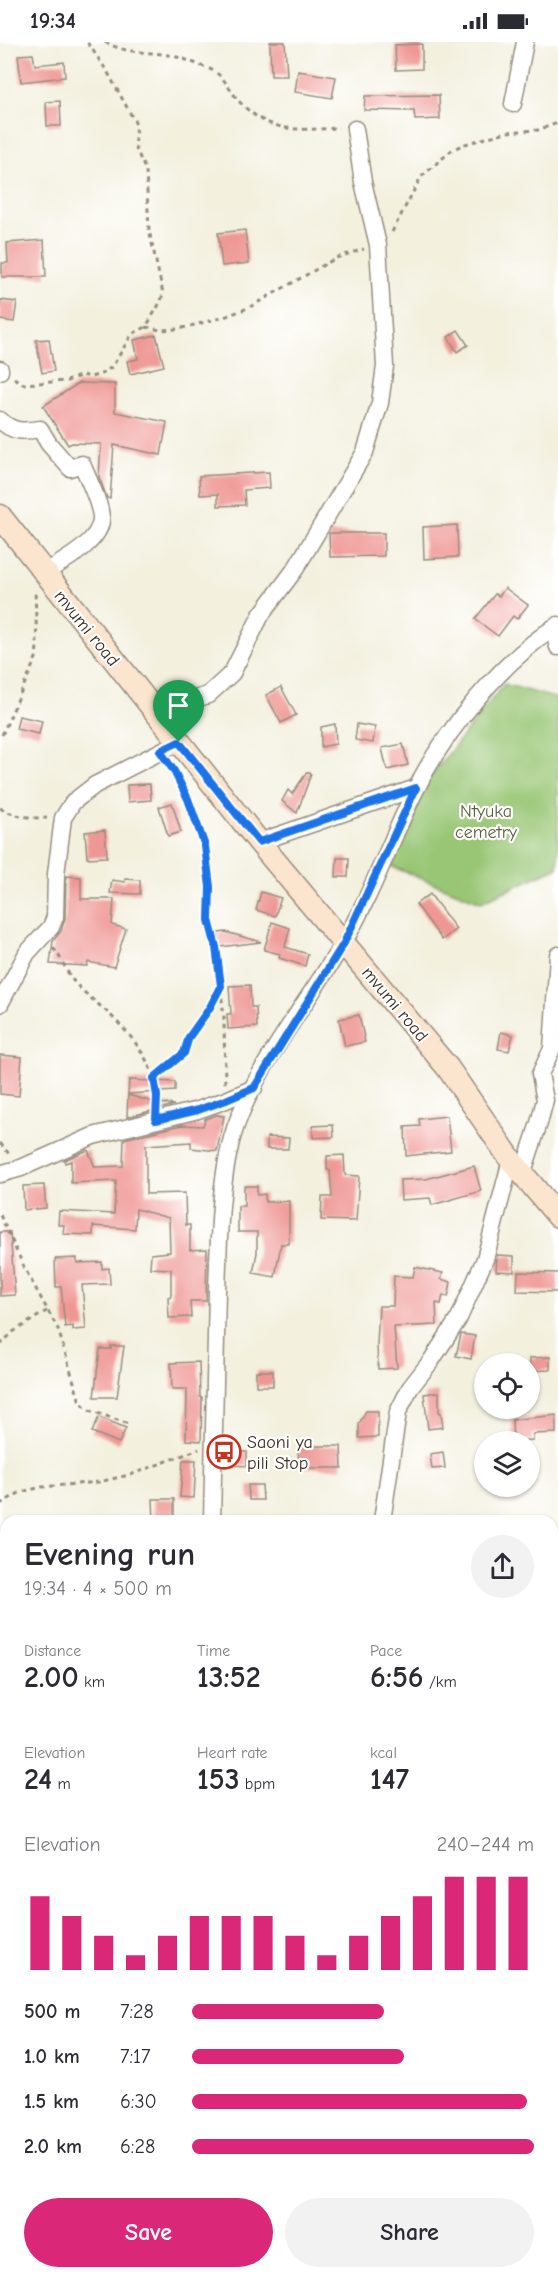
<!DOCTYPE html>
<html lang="en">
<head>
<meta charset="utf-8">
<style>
  :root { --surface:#fff; --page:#f2f2f3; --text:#2b2b33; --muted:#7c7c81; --accent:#db2777 }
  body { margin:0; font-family:"Comic Neue",sans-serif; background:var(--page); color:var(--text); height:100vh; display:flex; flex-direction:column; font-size:22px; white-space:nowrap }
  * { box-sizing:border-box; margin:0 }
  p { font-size:20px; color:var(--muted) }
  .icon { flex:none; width:33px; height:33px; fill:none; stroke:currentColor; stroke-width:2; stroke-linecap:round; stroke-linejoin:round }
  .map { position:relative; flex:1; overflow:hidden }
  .details { position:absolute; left:0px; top:1473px; width:558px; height:764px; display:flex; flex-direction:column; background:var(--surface); border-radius:18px 18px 0 0; box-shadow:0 2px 4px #0004 }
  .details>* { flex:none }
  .buttons { position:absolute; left:474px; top:1311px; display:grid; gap:12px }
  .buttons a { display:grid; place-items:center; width:66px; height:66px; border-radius:50%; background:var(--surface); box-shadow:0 2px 4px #0004; font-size:30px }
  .pin { position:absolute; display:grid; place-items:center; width:51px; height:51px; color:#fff; margin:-62px -26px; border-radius:50% 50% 50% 0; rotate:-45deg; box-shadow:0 0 6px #0007 }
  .pin .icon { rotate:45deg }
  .round { display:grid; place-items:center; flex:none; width:63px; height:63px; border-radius:32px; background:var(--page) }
  .head { display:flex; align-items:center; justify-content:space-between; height:102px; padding:0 24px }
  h1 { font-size:33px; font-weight:700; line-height:45px }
  .metrics { display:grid; grid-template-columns:repeat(3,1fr); gap:9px; height:102px; padding:6px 24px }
  .metrics div { display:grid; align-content:center }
  .metrics b { font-size:30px; font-weight:700 }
  .metrics small { font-size:16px; font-weight:400 }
  .metrics p { font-size:16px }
  .chart { height:168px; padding:12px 24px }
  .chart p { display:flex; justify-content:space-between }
  .chart svg { width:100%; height:108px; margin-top:6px; stroke:var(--accent); stroke-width:6 }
  .primary-button { display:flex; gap:12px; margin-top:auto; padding:12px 24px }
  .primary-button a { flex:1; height:69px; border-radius:36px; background:var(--accent); color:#fff; font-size:24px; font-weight:700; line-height:69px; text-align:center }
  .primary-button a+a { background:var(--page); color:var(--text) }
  ul { padding:0 24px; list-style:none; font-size:20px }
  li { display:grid; grid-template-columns:96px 72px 1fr; align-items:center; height:45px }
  li i { height:15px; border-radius:8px; background:var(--accent) }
  .status { display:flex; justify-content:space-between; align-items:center; height:42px; padding:0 30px; background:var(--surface); direction:ltr }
  .status svg { height:16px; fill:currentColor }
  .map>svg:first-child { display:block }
  .green { fill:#99c674; stroke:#6a7849; stroke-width:1.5 }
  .building { fill:#ef9794 }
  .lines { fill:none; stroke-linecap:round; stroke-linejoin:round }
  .street-casing { stroke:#978d7e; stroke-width:19 }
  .secondary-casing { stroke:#978d7e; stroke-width:25 }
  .path { stroke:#978d7e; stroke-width:3; stroke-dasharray:4.5 4.5; stroke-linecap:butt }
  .street { stroke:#fff; stroke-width:16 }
  .secondary { stroke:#fce5cf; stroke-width:22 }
  .route-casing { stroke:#fff; stroke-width:12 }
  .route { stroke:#1a73e8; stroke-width:8 }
  .labels { text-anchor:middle; stroke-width:4.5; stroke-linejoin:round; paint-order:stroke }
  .street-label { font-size:18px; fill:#3b2a1e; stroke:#fff }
  .park-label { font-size:18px; fill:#5c613c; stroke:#fff }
  .poi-label { font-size:18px; fill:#3b2a1e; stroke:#fff; text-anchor:start }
</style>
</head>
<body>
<div class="status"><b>19:34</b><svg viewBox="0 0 49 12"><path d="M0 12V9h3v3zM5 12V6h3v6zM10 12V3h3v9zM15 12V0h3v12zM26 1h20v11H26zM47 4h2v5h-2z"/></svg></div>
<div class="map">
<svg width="558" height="2236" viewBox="0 0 558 2236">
  <rect width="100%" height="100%" fill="#fff"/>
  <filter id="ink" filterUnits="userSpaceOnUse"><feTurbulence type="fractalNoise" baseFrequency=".0167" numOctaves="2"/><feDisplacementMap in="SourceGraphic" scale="12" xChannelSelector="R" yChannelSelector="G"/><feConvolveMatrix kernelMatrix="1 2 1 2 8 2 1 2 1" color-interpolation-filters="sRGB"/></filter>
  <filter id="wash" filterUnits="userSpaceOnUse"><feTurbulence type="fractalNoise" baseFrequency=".008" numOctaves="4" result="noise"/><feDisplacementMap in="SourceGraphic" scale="24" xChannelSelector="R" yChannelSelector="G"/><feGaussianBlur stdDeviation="1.35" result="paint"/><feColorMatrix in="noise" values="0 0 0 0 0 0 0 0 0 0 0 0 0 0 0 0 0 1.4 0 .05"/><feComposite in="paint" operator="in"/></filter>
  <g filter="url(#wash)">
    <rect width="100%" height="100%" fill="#f3f0de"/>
    <polygon class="green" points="504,642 558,657 558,825 481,860 388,823 419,749"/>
    <g id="blocks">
      <g class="building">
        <polygon points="270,0 285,0 287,34 271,34"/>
        <polygon points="422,2 422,27 396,28 395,3"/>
        <polygon points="33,12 35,23 64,20 65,35 21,40 18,13"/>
        <polygon points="298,29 336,35 332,56 295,50"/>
        <polygon points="439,53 440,77 415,78 414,69 364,68 365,54"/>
        <polygon points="60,59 61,84 47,84 46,60"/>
        <polygon points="245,188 249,221 222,224 218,191"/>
        <polygon points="44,198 46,235 2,235 2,221 8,221 7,201"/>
        <polygon points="0,258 17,260 14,280 0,278"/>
        <polygon points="458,288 468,303 457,310 448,295"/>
        <polygon points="156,293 164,324 130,332 127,319 138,317 134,298"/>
        <polygon points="49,297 54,329 42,331 36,298"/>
        <polygon points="79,341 115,342 115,370 167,380 161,413 114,403 110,457 107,456 99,435 101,402 72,401 68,403 43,364"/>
        <polygon points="269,430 270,446 244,448 245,463 218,464 218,452 200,453 199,434"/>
        <polygon points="457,483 458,515 424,517 423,485"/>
        <polygon points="329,491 384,491 384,514 330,515"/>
        <polygon points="505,546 528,563 517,577 513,574 498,594 475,577 495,552 499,554"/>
        <polygon points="281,645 296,673 281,681 266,653"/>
        <polygon points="19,674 42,679 39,692 16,687"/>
        <polygon points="335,682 336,702 321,705 321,685"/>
        <polygon points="357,682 375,685 373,701 355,698"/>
        <polygon points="403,702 408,723 387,728 382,706"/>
        <polygon points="307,730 311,732 297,771 282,759 288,748 292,752"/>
        <polygon points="150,742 151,758 128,760 127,743"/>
        <polygon points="172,761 181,790 168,794 159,765"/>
        <polygon points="105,788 107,815 87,816 85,790"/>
        <polygon points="337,816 349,816 348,835 336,835"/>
        <polygon points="66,834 81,835 81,857 114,857 112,883 126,887 114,925 88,920 87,924 50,922 53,899 61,889 65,876"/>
        <polygon points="125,837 140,838 140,852 110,851 112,838 125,840"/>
        <polygon points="261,850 281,856 275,874 256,868"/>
        <polygon points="430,852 456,887 442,898 416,862"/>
        <polygon points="272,880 290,886 285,905 308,912 305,924 279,916 280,912 264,908"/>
        <polygon points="226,890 261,900 220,905 218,891"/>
        <polygon points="250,943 251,965 256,965 257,985 228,987 227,972 231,972 229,944"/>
        <polygon points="359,973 365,1000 345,1004 339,977"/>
        <polygon points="501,990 513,993 509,1009 498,1007"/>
        <polygon points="0,1013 22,1015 19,1054 0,1052"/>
        <polygon points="129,1038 175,1040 175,1049 128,1052"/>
        <polygon points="128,1053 153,1060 174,1063 127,1075"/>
        <polygon points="216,1073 224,1074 217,1109 191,1106 191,1100 146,1103 146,1152 185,1151 186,1183 190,1183 190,1208 207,1207 206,1259 190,1259 191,1275 169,1276 168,1255 171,1254 171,1227 150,1226 151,1212 170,1210 169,1176 136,1167 135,1187 93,1184 93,1193 63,1192 64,1183 58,1183 59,1169 114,1172 116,1139 71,1141 71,1119 65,1121 64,1118 88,1108 95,1125 123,1124 124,1097 182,1083 203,1084 205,1077"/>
        <polygon points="447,1074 451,1109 406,1114 405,1085 420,1084 419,1077"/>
        <polygon points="333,1083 334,1095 313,1096 313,1084"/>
        <polygon points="267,1095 289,1096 288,1107 267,1107"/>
        <polygon points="344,1113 345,1133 359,1134 356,1179 321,1178 322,1155 332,1155 330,1128 327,1128 327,1114"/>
        <polygon points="474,1124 481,1149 432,1163 430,1156 401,1158 400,1138 426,1137"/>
        <polygon points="44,1143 46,1166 24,1168 23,1144"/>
        <polygon points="244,1144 257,1144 257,1153 265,1152 265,1160 289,1159 289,1202 281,1202 275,1235 253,1231 257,1211 257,1190 238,1190 238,1164 244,1164"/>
        <polygon points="0,1190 10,1190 15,1253 0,1254"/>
        <polygon points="497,1213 514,1214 514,1230 496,1229"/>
        <polygon points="77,1216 77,1221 102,1220 102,1227 109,1226 110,1242 82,1243 86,1287 73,1288 73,1284 65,1285 61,1245 56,1245 55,1217"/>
        <polygon points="415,1225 443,1231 441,1237 451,1240 448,1255 443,1253 441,1262 436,1261 437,1283 394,1285 397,1326 378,1327 377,1303 379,1264 393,1264 394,1234 413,1235"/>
        <polygon points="518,1230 558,1231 558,1250 517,1249"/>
        <polygon points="461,1292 475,1294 471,1317 456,1314"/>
        <polygon points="111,1304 124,1304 117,1355 94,1355 100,1307 111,1307"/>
        <polygon points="550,1315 550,1328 530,1329 530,1316"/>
        <polygon points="199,1320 200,1355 202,1355 201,1399 186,1398 187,1347 172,1347 171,1321"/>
        <rect x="256" y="1329" width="17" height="15"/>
        <polygon points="439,1350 439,1370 441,1371 443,1385 428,1387 424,1352"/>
        <polygon points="366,1369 378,1369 378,1395 359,1396 359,1382"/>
        <polygon points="556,1373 556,1391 533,1392 533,1398 513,1399 512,1378"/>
        <polygon points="99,1375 126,1386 119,1401 92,1390"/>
        <polygon points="298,1404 341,1404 342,1426 299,1426"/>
        <polygon points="232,1409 247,1410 247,1424 231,1423"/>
        <polygon points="443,1410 445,1426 432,1427 430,1412"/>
        <polygon points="183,1418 196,1418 194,1456 180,1455"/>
        <polygon points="248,1443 262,1443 263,1458 249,1458"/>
        <polygon points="153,1457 174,1457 174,1479 154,1479"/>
      </g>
    </g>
  </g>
  <g filter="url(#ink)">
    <use href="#blocks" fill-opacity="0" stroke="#978d7e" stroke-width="1.5"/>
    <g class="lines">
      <defs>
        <g id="street">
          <polyline points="513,62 525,0"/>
          <polyline points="0,327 0,329"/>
          <path d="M 0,378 C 12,390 23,390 40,387 L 49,402 L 70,426 L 82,422 C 88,437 100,460 101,475 C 103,499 62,520 44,531"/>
          <polyline points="553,586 558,605"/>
          <polyline points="153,667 170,665 208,653 232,631 261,573 296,526 365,410 380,361 385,324 378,203 363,140 355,87"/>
          <polyline points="259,800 416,746"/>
          <polyline points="0,962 27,911 51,885 55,875 56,832 63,776 73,760 95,743 179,700"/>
          <polyline points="523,1130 539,1081 545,1058 540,1032 552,1007 558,913"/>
          <polyline points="0,1132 21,1126 93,1094 198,1068 226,1058 254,1046"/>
          <path d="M 212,1479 C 214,1402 215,1325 217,1248 C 219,1200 219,1151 230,1104 C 245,1038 307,962 342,903 C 371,854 390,800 415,749 C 444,689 502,619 558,583"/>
          <polyline points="382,1479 398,1370 410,1346 431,1319 459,1276 485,1217 511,1118"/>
          <polyline points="552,1845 558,1846"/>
          <polyline points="0,1871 6,1867"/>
          <polyline points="552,1884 558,1882"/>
          <polyline points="0,2032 6,2036"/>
          <polyline points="552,2146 558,2146"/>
          <polyline points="215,2236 216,2230"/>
        </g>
        <polyline id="secondary" points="0,474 259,800 448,1026 511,1118 558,1174"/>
      </defs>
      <use href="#street" class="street-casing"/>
      <use href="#secondary" class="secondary-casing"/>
      <g class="path">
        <path d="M 105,0 C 126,12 145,9 168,13 C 181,15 194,21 207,26 C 224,32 227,45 238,58 C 268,92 297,88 339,86"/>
        <polyline points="392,190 421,135 452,108 462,103 506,90 538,88 558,81"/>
        <polyline points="146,285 160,288 179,287 224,275 248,266 336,216 364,207"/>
        <polyline points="14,336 23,342 67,339 82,333 91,335 101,332 112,325 132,292 146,285 161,259 163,251 149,188 146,129 136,107 135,80 107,29 87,0"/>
        <polyline points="2,693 36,616 37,604 35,549"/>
        <polyline points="169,722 188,757 205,804 209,845 209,878 216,905 224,976 225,1042"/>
        <path d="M 0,766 C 16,775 29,776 47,776"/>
        <path d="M 53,906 C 62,916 66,930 75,941 C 84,951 96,960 106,969 C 132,993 160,1026 156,1063"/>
        <polyline points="154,1036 184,1011 189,995 209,967 220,945"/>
        <polyline points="0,1101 10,1113"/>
        <polyline points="0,1173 25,1227 58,1287 80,1360 89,1368 129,1382"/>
        <polyline points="0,1303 13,1290 48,1268"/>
        <polyline points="0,1462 21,1450 42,1445 99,1440 133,1432 199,1407"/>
        <polyline points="0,1708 6,1710"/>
        <polyline points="463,2230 465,2233 477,2236"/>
      </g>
      <use href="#street" class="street"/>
      <use href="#secondary" class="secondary"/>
    </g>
  </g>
  <g class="lines" filter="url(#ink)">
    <defs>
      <polygon id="route" points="179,700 259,800 416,746 344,901 254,1046 226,1058 198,1068 156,1078 157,1054 154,1036 184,1011 189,995 209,967 221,944 216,905 209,878 210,845 205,804 188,757 174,729 160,709"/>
    </defs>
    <use href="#route" class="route-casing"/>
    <use href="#route" class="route"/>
  </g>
  <defs>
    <symbol id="bus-ring" viewBox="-11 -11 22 22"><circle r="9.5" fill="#fff" stroke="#c8321e" stroke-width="1.5"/><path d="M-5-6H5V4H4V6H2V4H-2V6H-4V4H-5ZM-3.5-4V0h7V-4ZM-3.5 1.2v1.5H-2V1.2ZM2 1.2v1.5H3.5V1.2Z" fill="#c8321e"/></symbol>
  </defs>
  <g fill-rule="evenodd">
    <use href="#bus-ring" x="205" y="1391" width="38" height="38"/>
  </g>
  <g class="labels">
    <g class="street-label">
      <text transform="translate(87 586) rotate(51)" y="6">mvumi road</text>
      <text transform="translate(395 962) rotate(50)" y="6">mvumi road</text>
    </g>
    <g class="park-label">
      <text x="486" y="775">Ntyuka<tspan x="486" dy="21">cemetry</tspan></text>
    </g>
    <g class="poi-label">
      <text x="247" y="1406">Saoni ya<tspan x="247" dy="21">pili Stop</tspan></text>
    </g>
  </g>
</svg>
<div class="buttons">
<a><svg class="icon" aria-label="locate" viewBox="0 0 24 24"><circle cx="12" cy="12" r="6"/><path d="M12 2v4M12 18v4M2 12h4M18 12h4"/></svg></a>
<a><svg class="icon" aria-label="layers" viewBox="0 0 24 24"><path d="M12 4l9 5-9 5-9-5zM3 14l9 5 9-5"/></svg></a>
</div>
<div class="pin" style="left:179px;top:700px;background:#1e9e55"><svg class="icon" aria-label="arrive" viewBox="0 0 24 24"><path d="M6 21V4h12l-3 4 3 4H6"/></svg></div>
<section class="details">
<div class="head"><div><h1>Evening run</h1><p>19:34 · 4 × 500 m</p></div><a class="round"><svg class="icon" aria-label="share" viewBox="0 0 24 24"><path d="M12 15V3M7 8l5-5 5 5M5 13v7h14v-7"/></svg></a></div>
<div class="metrics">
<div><p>Distance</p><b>2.00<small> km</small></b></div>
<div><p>Time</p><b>13:52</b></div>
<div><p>Pace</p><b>6:56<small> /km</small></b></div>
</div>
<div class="metrics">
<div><p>Elevation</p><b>24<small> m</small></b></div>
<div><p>Heart rate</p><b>153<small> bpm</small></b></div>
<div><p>kcal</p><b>147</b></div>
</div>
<div class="chart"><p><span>Elevation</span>240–244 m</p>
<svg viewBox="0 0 160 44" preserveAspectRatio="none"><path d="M5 44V14M15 44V22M25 44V30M35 44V38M45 44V30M55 44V22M65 44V22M75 44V22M85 44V30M95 44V38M105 44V30M115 44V22M125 44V14M135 44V6M145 44V6M155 44V6"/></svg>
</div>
<ul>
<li><b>500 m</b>7:28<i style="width:56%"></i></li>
<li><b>1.0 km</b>7:17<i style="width:62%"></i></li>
<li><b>1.5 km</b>6:30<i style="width:98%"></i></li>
<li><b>2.0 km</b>6:28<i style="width:100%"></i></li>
</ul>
<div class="primary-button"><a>Save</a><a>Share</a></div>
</section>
</div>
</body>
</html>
